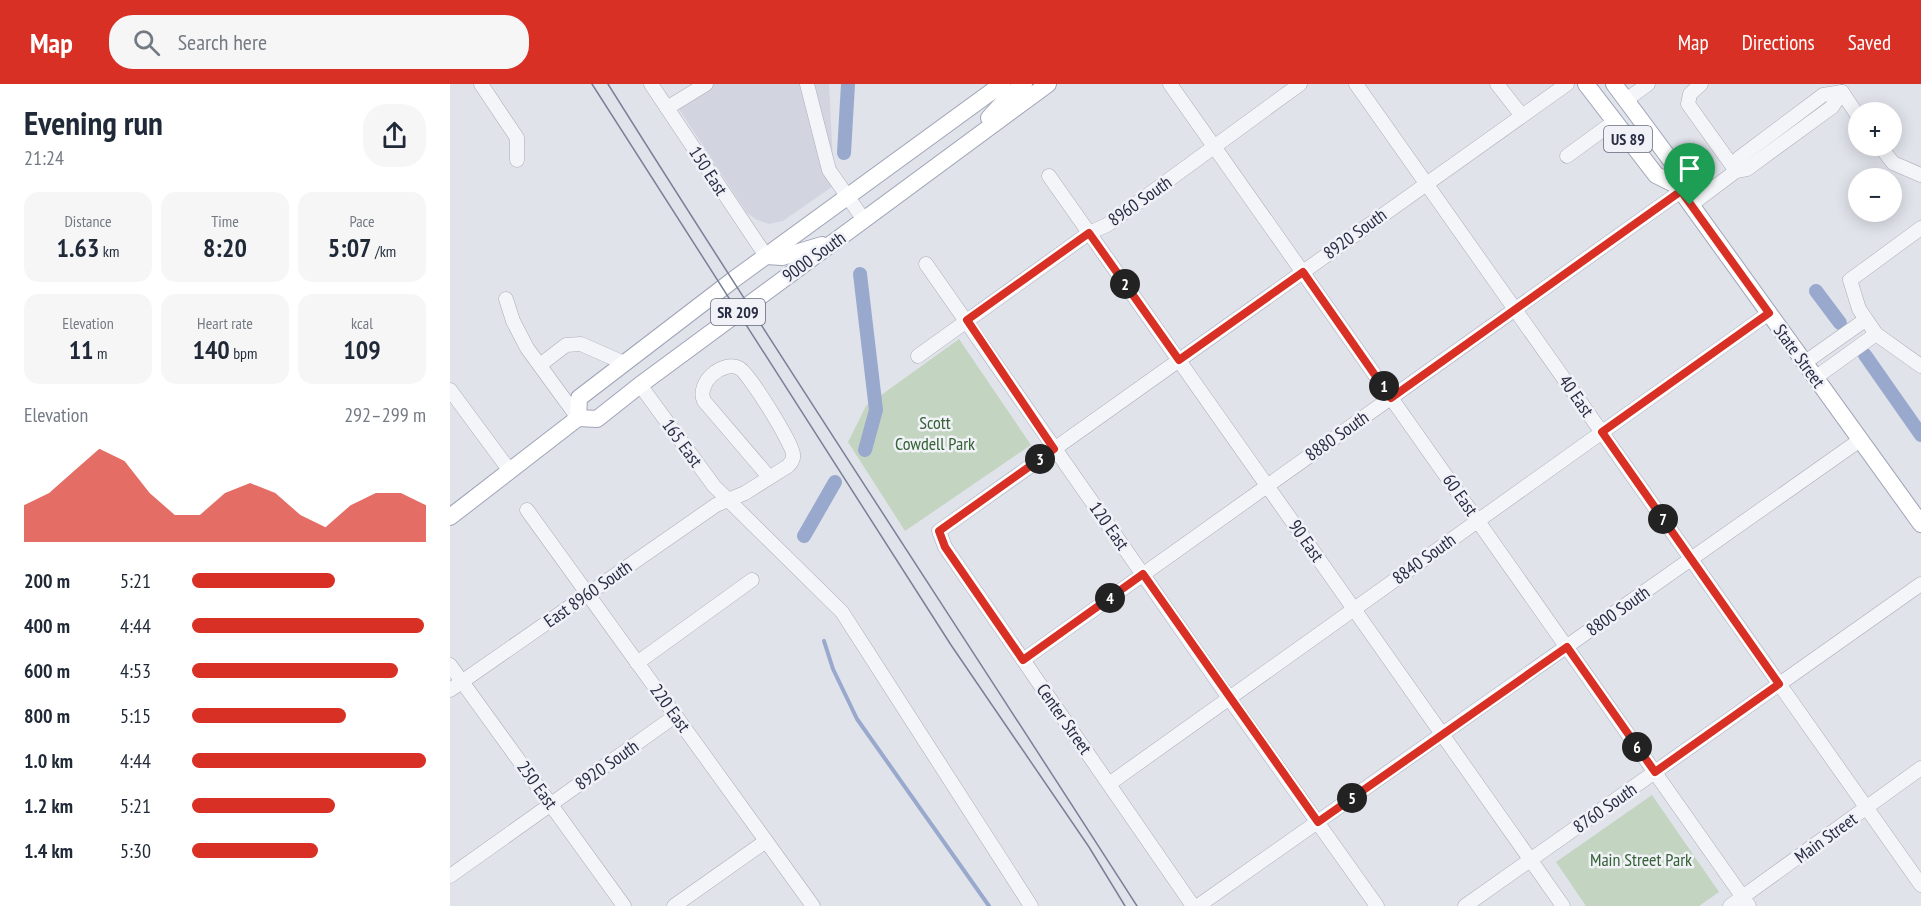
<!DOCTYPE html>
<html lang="en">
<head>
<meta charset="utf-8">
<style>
  :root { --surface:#fff; --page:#f6f6f7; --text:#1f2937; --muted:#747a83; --accent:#d93025 }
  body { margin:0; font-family:"PT Sans Narrow",sans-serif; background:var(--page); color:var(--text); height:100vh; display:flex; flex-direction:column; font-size:22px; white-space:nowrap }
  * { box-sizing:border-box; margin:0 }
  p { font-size:20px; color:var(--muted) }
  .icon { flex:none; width:33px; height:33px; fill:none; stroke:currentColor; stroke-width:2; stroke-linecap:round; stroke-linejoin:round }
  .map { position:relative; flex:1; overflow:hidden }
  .sheet { display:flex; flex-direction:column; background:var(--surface); width:450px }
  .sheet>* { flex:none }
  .fabs { position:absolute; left:1398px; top:18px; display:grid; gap:12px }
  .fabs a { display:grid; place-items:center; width:54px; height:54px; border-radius:50%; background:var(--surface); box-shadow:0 3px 15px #0003; font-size:30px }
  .pin { position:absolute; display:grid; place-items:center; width:51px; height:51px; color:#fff; margin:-62px -26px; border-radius:50% 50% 50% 0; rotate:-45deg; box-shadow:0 0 6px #0007 }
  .pin .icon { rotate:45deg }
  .km { position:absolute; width:30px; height:30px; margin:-15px; border-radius:50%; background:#222; color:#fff; font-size:16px; line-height:30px; text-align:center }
  .round { display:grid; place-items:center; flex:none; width:63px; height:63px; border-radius:24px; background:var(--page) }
  .headline { display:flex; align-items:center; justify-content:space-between; height:102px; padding:0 24px }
  h1 { font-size:33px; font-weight:700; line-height:45px }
  .figures { display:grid; grid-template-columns:repeat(3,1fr); gap:9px; height:102px; padding:6px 24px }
  .figures div { display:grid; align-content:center; border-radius:15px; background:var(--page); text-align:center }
  .figures b { font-size:26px; font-weight:700 }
  .figures small { font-size:16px; font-weight:400 }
  .figures p { font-size:16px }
  .chart { height:168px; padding:12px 24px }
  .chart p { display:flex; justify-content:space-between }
  .chart svg { width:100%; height:108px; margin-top:6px; fill:var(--accent); opacity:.7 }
  ul { padding:0 24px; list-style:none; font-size:20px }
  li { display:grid; grid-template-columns:96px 72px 1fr; align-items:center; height:45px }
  li i { height:15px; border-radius:8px; background:var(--accent) }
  header { display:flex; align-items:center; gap:36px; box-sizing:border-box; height:84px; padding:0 30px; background:var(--accent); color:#fff }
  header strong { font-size:28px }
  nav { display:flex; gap:33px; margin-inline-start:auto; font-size:21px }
  .search { width:420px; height:54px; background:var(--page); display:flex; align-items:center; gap:15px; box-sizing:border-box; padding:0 21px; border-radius:24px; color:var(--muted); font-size:22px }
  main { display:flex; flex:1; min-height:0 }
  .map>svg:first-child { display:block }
  .built { fill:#d2d5e0 }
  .green { fill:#c3d5c1 }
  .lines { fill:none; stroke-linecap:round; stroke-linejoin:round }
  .stream { stroke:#99a9cd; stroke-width:4 }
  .canal { stroke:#99a9cd; stroke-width:14 }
  .minor-casing { stroke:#aaacb9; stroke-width:15 }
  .major-casing { stroke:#9fa5b7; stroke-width:18 }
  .minor { stroke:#f4f5f8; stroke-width:14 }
  .major { stroke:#fff; stroke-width:16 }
  .tram { stroke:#797f96; stroke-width:1.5 }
  .route-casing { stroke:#fff; stroke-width:12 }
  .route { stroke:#d93025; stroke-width:8 }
  .labels { text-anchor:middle; stroke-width:5; stroke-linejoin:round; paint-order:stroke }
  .shield { fill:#f0f2f8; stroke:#64687a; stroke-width:1.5 }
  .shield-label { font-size:16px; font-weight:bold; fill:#282d44 }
  .street-label { font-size:18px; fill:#282d44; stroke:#f0f2f8 }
  .park-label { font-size:18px; fill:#356134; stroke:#f0f2f8 }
</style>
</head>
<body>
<header>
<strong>Map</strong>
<div class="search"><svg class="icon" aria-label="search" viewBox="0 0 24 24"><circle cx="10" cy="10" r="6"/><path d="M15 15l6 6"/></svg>Search here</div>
<nav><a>Map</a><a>Directions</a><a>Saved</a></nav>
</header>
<main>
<section class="sheet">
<div class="headline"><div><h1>Evening run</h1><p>21:24</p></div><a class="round"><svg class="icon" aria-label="share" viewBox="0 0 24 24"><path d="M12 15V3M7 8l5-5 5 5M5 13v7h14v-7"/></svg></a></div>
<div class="figures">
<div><p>Distance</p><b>1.63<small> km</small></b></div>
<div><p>Time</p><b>8:20</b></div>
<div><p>Pace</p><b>5:07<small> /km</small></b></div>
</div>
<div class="figures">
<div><p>Elevation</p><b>11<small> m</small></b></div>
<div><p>Heart rate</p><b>140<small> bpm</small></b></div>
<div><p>kcal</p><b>109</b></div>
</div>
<div class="chart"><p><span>Elevation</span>292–299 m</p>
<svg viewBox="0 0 160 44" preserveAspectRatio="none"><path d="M0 44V29L10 24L20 15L30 6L40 11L50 24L60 33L70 33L80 24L90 20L100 24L110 33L120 38L130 29L140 24L150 24L160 29V44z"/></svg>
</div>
<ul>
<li><b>200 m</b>5:21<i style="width:61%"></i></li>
<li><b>400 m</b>4:44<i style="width:99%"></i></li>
<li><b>600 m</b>4:53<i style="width:88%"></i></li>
<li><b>800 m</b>5:15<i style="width:66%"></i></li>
<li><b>1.0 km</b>4:44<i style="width:100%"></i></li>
<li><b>1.2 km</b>5:21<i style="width:61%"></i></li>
<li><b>1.4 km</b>5:30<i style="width:54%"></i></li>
</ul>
</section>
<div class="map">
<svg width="1471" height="822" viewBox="0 0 1471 822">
  <rect width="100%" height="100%" fill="#e1e3eb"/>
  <polygon class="built" points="242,0 379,0 383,77 393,95 333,137 319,140 307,136 297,129 221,13"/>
  <g class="green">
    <polygon points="509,255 581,361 455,447 398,358 416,322"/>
    <polygon points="1202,711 1269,808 1249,822 1136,822 1106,778"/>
  </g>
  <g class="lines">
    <polyline class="stream" points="374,557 383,585 407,635 539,822"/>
    <g class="canal">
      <polyline points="394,69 398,0"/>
      <polyline points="410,190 426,326 415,366"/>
      <polyline points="1366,207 1390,239"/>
      <polyline points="1415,271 1471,351"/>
      <polyline points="354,452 385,398"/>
    </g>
    <defs>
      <g id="minor">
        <polyline points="31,0 67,54 67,76"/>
        <polyline points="201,0 316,172"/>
        <polyline points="357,0 379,86 414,136"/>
        <polyline points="720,0 1299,822"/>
        <polyline points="906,0 1471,801"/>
        <polyline points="1047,0 1072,32"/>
        <polyline points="1251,0 1240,10 1238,20 1286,87"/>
        <polyline points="1392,8 1408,32"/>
        <polyline points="1176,16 1198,0"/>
        <polyline points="217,24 256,0"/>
        <polyline points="1430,62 1443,79 1471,91"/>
        <polyline points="1117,72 1165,37"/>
        <polyline points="1286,87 1289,74 1373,11 1392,8"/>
        <polyline points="599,92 1113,822"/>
        <polyline points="1241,121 1286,87 1297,85 1382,23 1392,8"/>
        <polyline points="1471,144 1400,196 1409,225 1426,250 1471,282"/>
        <polyline points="476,180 779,614 927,822"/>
        <polyline points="56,215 63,237 77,264 128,334"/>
        <polyline points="468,272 639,149 657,141 850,0"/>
        <polyline points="1354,279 1415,236"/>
        <polyline points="90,281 116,261 131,260 174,279"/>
        <polyline points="1365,294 1426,250"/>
        <polyline points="190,301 264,402 392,528 581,822"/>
        <polyline points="0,306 60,387"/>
        <polyline points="77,426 363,822"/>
        <polyline points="573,576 1231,107"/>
        <polyline points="187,579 302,496"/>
        <polyline points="0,581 174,822"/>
        <path d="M 0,606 L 266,421 L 295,409 L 338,382 C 341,379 344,375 343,370 C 342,359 299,289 289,284 C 272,276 246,299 254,317 L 319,393"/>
        <polyline points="659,700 1319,229"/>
        <polyline points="0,792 225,632"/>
        <polyline points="224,822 316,757"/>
        <polyline points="743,822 495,463 489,447 1117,0"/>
        <polyline points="748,822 1410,356"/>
        <polyline points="1015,822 1471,500"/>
        <polyline points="1280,822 1471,684"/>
      </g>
      <g id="major">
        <polyline points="1136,0 1206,91 1228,102"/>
        <polyline points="1164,0 1222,78 1228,102 1231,107 1471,440"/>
        <polyline points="539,34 560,11 574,0"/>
        <polyline points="316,172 332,173 372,161"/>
        <polyline points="128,334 129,314 283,196 552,0"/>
        <polyline points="0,433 128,334 147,335 190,301 598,0"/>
      </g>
    </defs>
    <use href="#minor" class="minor-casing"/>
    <use href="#major" class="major-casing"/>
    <use href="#minor" class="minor"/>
    <use href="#major" class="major"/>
    <g class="tram">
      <polyline points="142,0 501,561 639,763 675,822"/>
      <path d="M 158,0 C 331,276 511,548 687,822"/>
    </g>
  </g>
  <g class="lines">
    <defs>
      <polygon id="route" points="1231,107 1319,229 1152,348 1329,600 1205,688 1117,563 868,738 693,490 573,576 495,463 489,447 604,365 517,236 639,149 729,276 853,188 941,314"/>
    </defs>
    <use href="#route" class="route-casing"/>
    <use href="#route" class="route"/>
  </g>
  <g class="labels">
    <g class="shield">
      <rect x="1154" y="42" width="48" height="26" rx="4.5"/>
      <rect x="261" y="215" width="54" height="26" rx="4.5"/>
    </g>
    <g class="shield-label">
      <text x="1178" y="61">US 89</text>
      <text x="288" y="234">SR 209</text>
    </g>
    <g class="street-label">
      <text transform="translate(258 87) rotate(57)" y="6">150 East</text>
      <text transform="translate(690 117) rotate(-35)" y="6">8960 South</text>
      <text transform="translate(905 150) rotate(-36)" y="6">8920 South</text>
      <text transform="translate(364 173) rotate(-36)" y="6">9000 South</text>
      <text transform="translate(1349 272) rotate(54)" y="6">State Street</text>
      <text transform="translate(1126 312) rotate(55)" y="6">40 East</text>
      <text transform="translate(887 352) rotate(-35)" y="6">8880 South</text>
      <text transform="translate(232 359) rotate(54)" y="6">165 East</text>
      <text transform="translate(1010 411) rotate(55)" y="6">60 East</text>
      <text transform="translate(659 442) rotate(55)" y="6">120 East</text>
      <text transform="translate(856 457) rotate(55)" y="6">90 East</text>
      <text transform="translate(974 475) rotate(-36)" y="6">8840 South</text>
      <text transform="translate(138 510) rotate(-35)" y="6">East 8960 South</text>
      <text transform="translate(1168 527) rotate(-35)" y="6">8800 South</text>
      <text transform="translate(220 624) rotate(54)" y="6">220 East</text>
      <text transform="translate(614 635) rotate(55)" y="6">Center Street</text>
      <text transform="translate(157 681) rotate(-35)" y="6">8920 South</text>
      <text transform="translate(87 701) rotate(54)" y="6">250 East</text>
      <text transform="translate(1155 724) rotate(-35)" y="6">8760 South</text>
      <text transform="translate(1376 754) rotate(-36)" y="6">Main Street</text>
    </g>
    <g class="park-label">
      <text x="485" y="345">Scott<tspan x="485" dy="21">Cowdell Park</tspan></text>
      <text x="1191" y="782">Main Street Park</text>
    </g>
  </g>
</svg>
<div class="fabs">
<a>+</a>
<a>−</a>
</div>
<div class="pin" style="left:1240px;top:121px;background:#1e9e55"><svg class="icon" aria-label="arrive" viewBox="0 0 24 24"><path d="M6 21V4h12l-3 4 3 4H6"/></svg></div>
<b class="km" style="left:934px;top:302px">1</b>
<b class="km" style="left:675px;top:200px">2</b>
<b class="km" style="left:590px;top:375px">3</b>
<b class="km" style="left:660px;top:514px">4</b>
<b class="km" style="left:902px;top:714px">5</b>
<b class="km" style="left:1187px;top:663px">6</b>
<b class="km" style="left:1213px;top:435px">7</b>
</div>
</main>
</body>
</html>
